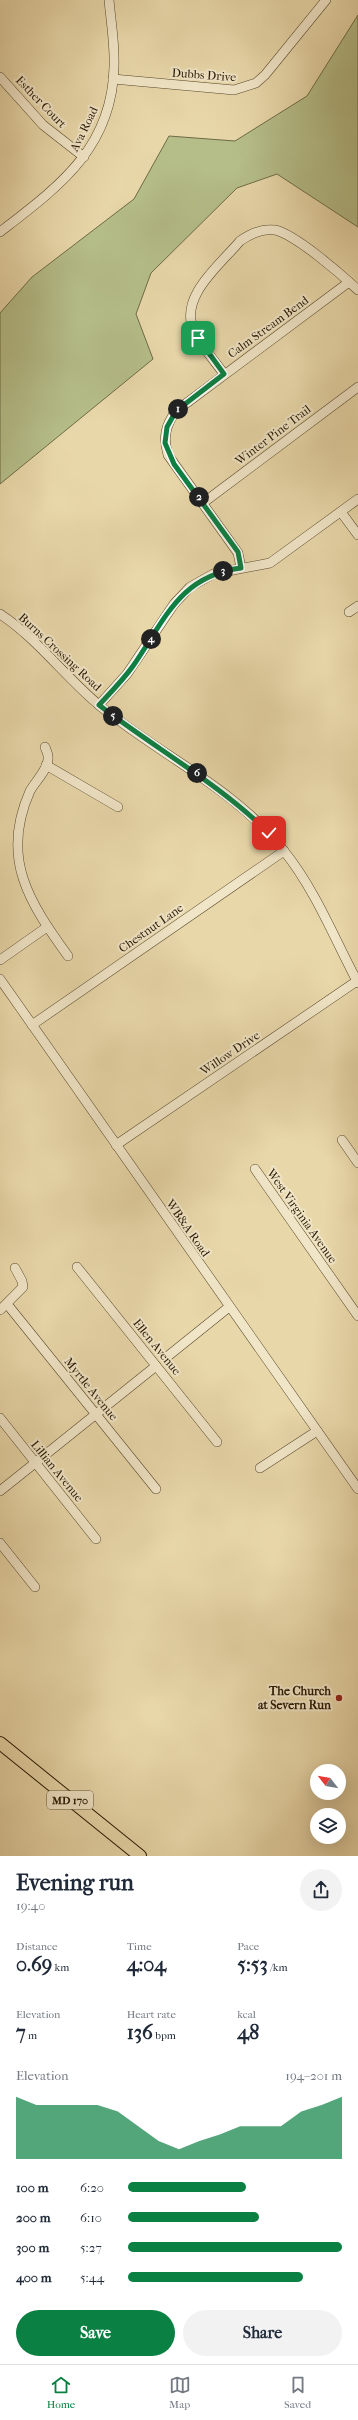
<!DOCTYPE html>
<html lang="en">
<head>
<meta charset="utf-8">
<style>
  :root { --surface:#fff; --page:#f2f2f3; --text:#1f2937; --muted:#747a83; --line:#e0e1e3; --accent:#0b8043 }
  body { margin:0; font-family:"IM FELL French Canon",serif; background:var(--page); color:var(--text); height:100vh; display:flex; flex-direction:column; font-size:15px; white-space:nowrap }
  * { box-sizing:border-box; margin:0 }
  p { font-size:13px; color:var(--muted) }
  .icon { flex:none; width:22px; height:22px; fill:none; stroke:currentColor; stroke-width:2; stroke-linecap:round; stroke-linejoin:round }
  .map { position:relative; height:1856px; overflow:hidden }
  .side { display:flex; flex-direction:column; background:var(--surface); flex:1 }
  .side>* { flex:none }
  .needle { width:26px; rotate:301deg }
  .buttons { position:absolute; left:310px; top:1764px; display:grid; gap:8px }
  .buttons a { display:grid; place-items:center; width:36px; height:36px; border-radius:50%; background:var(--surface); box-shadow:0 4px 16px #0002; font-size:20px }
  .pin { position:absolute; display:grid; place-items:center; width:34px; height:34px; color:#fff; margin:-17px; border-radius:8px; box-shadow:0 2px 6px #0006 }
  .km { position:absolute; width:20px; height:20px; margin:-10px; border-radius:50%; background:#222; color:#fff; font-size:11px; line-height:20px; text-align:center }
  .round { display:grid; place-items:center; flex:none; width:42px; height:42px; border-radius:21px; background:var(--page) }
  .headline { display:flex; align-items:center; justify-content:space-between; height:68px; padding:0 16px }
  h1 { font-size:22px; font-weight:800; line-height:30px }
  .metrics { display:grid; grid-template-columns:repeat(3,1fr); gap:6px; height:68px; padding:4px 16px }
  .metrics div { display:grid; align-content:center }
  .metrics b { font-size:20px; font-weight:800 }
  .metrics small { font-size:11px; font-weight:400 }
  .metrics p { font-size:11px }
  .chart { height:112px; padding:8px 16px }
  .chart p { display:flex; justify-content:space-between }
  .chart svg { width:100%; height:72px; margin-top:4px; fill:var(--accent); opacity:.7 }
  .button { display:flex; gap:8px; margin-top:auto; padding:8px 16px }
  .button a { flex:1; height:46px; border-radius:24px; background:var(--accent); color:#fff; font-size:16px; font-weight:800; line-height:46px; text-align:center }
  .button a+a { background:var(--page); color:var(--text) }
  ul { padding:0 16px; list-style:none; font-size:13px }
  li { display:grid; grid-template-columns:64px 48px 1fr; align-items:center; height:30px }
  li i { height:10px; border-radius:5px; background:var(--accent) }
  .tabs { display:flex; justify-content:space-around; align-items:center; height:56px; border-top:1px solid var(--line); background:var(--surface); font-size:11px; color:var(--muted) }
  .tabs a { display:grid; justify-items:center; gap:2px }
  .tabs .selected { color:var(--accent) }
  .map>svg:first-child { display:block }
  .green { fill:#b5be89; stroke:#6e6b46 }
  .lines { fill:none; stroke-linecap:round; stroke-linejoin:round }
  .minor-casing { stroke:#58482c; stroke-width:10 }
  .major-casing { stroke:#281802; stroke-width:14 }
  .minor { stroke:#f0e5c7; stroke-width:9 }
  .major { stroke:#e8d7a9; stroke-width:12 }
  .route-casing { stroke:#fff; stroke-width:8 }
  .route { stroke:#0b8043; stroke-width:5 }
  .poi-dot { fill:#8f2418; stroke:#f0e5c7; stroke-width:1.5 }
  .labels { text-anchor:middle; stroke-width:4; stroke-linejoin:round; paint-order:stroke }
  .shield { fill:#f0e5c7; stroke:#64563d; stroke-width:1 }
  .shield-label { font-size:11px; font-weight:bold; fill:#281802 }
  .street-label { font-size:12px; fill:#281802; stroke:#f0e5c7 }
  .poi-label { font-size:12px; font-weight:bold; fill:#281802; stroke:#f0e5c7; text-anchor:end }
</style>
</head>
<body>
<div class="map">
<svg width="358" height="1856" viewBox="0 0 358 1856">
  <rect width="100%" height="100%" fill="#e8d7a9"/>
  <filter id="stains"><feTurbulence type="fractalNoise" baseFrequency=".005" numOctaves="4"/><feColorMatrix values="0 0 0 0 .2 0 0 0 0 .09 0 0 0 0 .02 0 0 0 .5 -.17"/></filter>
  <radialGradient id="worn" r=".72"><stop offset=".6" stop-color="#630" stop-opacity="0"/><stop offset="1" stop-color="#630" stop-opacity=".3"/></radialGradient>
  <polygon class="green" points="358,15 358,227 277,174 237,188 151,273 136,314 153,359 0,484 0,313 32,277 134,199 169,136 235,141 307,96"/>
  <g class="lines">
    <defs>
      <g id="minor">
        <polyline points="0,77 43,125 84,157"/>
        <polyline points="113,79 234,90 256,83 265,75 326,0"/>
        <path d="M 0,232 C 58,187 112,149 114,67 C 115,45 111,22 109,0"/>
        <path d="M 224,374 C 214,360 201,346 194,331 C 178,297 221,264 240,241 C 250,234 262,228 275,230 C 295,234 342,275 358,290"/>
        <polyline points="203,503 358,387"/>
        <polyline points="341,512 358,535"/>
        <path d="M 241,568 L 238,553 L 168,455 C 163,438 165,426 176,411 L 349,282"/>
        <polyline points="349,612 358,606"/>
        <path d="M 0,614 C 38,639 65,677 100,706 C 161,756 235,788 284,851 C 316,891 334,938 358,983"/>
        <polyline points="99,705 127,674 174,604 190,587 213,574 270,563 358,499"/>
        <path d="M 45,747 C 46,750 49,755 48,759 C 48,769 35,782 30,791 C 0,858 29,902 68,956"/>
        <polyline points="46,765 118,807"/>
        <polyline points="0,960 47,927"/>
        <polyline points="0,979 358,1489"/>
        <polyline points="32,1025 284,851"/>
        <polyline points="342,1140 358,1163"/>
        <polyline points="116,1145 357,981"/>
        <polyline points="255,1169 358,1316"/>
        <polyline points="77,1267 217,1442"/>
        <polyline points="7,1304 156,1489"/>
        <polyline points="0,1310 23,1287 22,1281 15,1268"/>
        <polyline points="168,1356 229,1307"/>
        <polyline points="0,1418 96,1539"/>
        <polyline points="260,1468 317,1431"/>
        <polyline points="0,1491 156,1366"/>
        <polyline points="0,1543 35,1587"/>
      </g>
      <polyline id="major" points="0,1743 140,1856"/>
    </defs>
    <use href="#minor" class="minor-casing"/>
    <use href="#major" class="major-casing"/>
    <use href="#minor" class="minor"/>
    <use href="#major" class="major"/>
  </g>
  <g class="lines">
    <defs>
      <path id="route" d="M 198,338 L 224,374 L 176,411 L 167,427 L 165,443 L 174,464 L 238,552 L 241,568 C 179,576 165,620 133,666 C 123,680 111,692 99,705 C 156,749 218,783 269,833"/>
    </defs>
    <use href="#route" class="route-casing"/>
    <use href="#route" class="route"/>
  </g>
  <circle class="poi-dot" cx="339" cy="1698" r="4"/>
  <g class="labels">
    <rect class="shield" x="47" y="1791" width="46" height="18" rx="3"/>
    <g class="shield-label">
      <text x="70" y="1804">MD 170</text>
    </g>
    <g class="street-label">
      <text transform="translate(204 75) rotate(4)" y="4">Dubbs Drive</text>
      <text transform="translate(41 102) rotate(46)" y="4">Esther Court</text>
      <text transform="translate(84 129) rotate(-64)" y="4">Ava Road</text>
      <text transform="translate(268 327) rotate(-36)" y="4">Calm Stream Bend</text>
      <text transform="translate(273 435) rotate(-37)" y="4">Winter Pine Trail</text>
      <text transform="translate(60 652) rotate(43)" y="4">Burns Crossing Road</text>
      <text transform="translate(151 928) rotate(-35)" y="4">Chestnut Lane</text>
      <text transform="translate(230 1053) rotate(-34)" y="4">Willow Drive</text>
      <text transform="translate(302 1216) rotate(55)" y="4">West Virginia Avenue</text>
      <text transform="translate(188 1228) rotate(55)" y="4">WB&amp;A Road</text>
      <text transform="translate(157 1347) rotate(51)" y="4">Ellen Avenue</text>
      <text transform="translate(91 1389) rotate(51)" y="4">Myrtle Avenue</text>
      <text transform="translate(57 1471) rotate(51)" y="4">Lillian Avenue</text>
    </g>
    <g class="poi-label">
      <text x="331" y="1695">The Church<tspan x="331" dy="14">at Severn Run</tspan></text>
    </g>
  </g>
  <rect width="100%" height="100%" filter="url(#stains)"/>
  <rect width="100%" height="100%" fill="url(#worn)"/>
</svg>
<div class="buttons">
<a><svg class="needle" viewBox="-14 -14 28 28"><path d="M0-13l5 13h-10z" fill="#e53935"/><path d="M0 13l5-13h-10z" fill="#747a83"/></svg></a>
<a><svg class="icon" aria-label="layers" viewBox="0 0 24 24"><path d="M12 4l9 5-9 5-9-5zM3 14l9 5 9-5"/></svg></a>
</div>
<div class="pin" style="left:198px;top:338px;background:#1e9e55"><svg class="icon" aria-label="arrive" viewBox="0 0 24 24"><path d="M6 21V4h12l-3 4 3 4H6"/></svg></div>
<div class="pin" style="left:269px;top:833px;background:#d93025"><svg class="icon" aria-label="check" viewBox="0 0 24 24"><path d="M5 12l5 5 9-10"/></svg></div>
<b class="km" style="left:178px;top:409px">1</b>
<b class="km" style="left:199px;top:497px">2</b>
<b class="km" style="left:223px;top:571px">3</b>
<b class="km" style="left:151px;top:639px">4</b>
<b class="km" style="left:113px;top:716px">5</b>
<b class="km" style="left:197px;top:773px">6</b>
</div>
<section class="side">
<div class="headline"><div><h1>Evening run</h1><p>19:40</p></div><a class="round"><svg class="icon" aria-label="share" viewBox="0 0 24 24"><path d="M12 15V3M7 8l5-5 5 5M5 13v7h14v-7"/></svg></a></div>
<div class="metrics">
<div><p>Distance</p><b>0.69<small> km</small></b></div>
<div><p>Time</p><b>4:04</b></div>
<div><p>Pace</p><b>5:53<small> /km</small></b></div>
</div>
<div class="metrics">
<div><p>Elevation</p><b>7<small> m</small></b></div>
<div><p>Heart rate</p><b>136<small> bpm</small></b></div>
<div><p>kcal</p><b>48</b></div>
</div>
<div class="chart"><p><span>Elevation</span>194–201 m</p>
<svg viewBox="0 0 160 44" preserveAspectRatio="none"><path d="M0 44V6L10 11L20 11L30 11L40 11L50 15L60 24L70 33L80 38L90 33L100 29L110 24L120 24L130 24L140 15L150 11L160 6V44z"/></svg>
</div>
<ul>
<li><b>100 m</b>6:20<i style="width:55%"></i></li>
<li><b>200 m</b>6:10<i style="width:61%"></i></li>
<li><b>300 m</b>5:27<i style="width:100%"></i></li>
<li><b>400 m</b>5:44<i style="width:82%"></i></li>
</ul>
<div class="button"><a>Save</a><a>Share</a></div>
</section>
<nav class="tabs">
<a class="selected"><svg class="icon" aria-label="home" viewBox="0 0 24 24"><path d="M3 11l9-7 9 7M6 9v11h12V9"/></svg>Home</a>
<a><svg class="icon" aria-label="map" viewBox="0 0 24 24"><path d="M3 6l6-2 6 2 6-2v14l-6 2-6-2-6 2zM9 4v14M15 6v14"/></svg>Map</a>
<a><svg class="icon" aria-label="saved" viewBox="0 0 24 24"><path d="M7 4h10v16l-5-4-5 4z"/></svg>Saved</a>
</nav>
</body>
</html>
